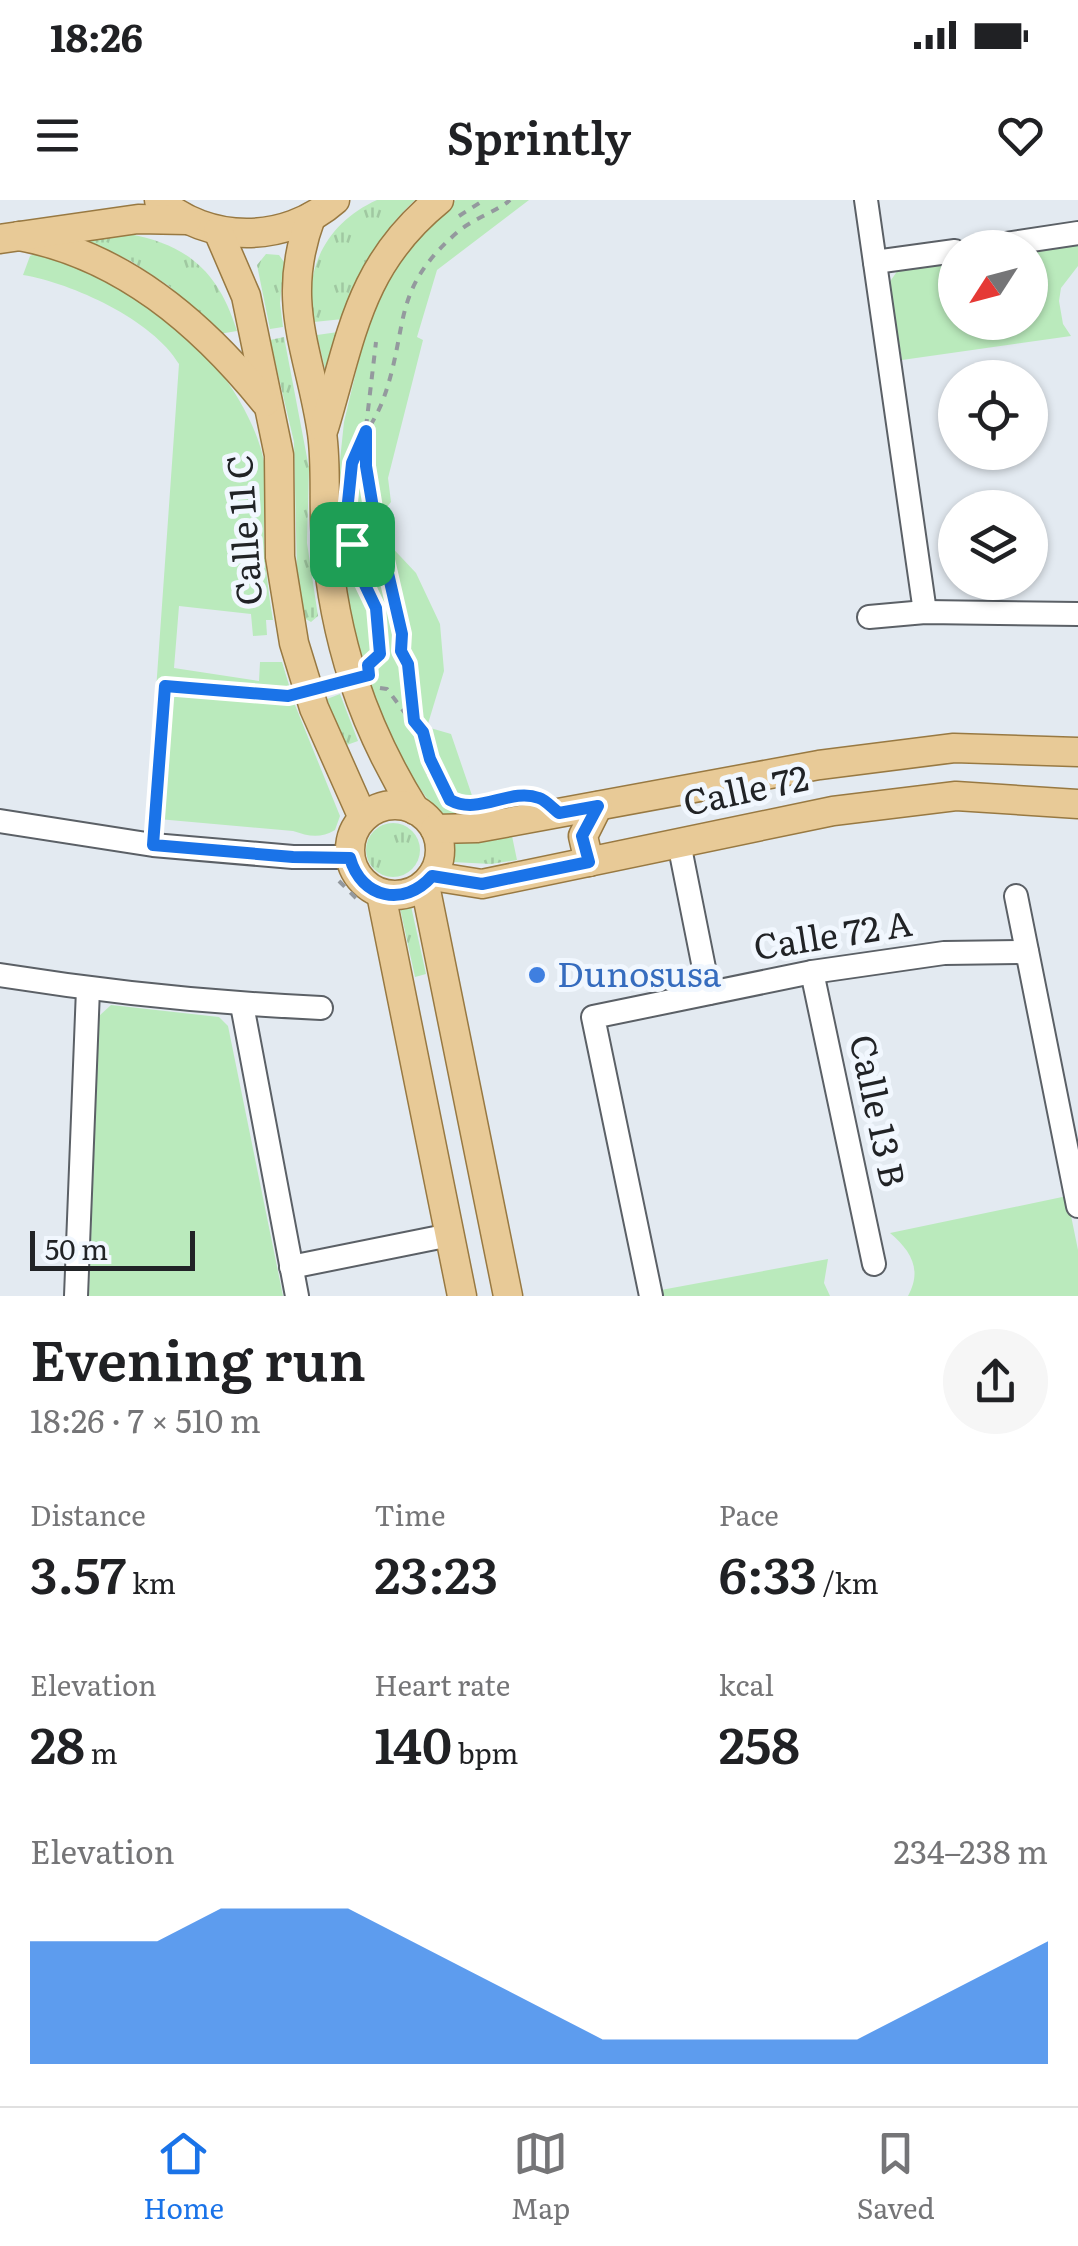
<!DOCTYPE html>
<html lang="en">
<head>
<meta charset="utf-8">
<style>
  :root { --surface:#fff; --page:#f6f6f6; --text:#202124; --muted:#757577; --line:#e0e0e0; --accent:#1a73e8 }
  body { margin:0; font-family:Literata,serif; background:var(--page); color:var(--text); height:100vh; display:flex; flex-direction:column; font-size:38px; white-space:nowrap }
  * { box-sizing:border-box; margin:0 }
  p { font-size:32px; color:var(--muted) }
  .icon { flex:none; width:55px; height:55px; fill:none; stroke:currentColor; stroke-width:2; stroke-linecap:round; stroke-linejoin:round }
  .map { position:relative; height:1096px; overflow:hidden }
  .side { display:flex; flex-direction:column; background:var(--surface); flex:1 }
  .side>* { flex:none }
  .needle { width:65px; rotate:234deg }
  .fabs { position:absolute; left:938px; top:30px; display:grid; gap:20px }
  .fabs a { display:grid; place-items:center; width:110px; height:110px; border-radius:50%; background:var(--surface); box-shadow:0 2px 8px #0004; font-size:50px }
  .scale { position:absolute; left:30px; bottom:25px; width:165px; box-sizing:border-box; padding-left:10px; border:5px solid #212326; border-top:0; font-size:28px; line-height:35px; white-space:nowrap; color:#212326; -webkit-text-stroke:8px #f1f7fe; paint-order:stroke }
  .pin { position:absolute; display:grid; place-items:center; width:85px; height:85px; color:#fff; margin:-42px; border-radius:20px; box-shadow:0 5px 15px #0006 }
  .round { display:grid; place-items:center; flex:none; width:105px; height:105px; border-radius:52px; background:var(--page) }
  .overview { display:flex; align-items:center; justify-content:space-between; height:170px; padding:0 30px }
  h1 { font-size:55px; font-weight:600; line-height:75px }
  .stats { display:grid; grid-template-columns:repeat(3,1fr); gap:15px; height:170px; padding:10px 30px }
  .stats div { display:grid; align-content:center }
  .stats b { font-size:50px; font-weight:600 }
  .stats small { font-size:28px; font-weight:400 }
  .stats p { font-size:28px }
  .chart { height:280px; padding:20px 30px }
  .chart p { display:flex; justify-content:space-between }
  .chart svg { width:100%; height:180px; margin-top:10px; fill:var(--accent); opacity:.7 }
  .status { display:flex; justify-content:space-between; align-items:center; height:70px; padding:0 50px; background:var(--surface); direction:ltr }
  .status svg { height:28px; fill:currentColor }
  header { display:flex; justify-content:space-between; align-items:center; height:130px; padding:0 30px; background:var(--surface); font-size:45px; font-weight:600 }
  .tabs { display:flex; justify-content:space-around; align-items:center; height:140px; border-top:2px solid var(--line); background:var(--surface); font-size:28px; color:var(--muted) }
  .tabs a { display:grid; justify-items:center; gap:5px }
  .tabs .selected { color:var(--accent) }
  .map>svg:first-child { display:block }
  .grass { fill:url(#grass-tufts) }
  .park { fill:#baeabc }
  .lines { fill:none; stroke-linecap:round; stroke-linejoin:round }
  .minor-casing { stroke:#5b6066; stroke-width:26 }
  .major-casing { stroke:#987942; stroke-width:31 }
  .path { stroke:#94999e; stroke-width:4; stroke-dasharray:8 8; stroke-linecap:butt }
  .minor { stroke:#fff; stroke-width:22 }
  .major { stroke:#e8ca97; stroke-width:28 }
  .route-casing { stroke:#fff; stroke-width:20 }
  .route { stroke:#1a73e8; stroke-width:12 }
  .shop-dot { fill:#3f7fe0; stroke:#f1f7fe; stroke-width:4 }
  .labels { text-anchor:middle; stroke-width:10; stroke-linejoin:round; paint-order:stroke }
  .street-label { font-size:35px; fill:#212326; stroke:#f1f7fe }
  .shop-label { font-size:35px; fill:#366cbe; stroke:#f1f7fe; text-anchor:start }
</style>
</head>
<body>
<div class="status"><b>18:26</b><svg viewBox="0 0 49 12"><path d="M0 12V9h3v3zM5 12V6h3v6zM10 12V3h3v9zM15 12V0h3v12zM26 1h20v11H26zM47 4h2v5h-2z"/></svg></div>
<header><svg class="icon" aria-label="menu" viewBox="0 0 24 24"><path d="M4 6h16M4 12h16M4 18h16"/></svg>Sprintly<svg class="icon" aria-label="heart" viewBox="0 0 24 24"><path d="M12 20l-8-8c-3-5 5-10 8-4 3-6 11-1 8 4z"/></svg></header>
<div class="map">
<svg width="1078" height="1096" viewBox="0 0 1078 1096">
  <defs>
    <pattern id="grass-tufts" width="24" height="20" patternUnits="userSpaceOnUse" patternTransform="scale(2.5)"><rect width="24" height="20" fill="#baeabc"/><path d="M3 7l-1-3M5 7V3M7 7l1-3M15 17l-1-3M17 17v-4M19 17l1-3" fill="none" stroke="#a0c8a1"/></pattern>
  </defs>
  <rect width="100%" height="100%" fill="#e3eaf1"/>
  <g class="grass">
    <path d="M 377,0 L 415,0 C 379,34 358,72 343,119 L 314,122 C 302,68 328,22 377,0 Z"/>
    <path d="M 129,34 C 189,45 219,73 237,131 L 219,134 L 169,86 L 131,61 L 84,40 Z"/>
    <polygon points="266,54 279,55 284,62 280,103 283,127 270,129 257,65"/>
    <polygon points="338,132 326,173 317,135"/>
    <polygon points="284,137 309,268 307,343 318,416 311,422 304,418 297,373 294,242 270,140"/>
    <polygon points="340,494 358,541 344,546 327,499"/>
    <circle cx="393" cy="650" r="27"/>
    <polygon points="512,636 517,660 491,664 452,662 452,641 467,643"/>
    <polygon points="411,706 426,774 415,777 400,708"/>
  </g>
  <g class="park">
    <polygon points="456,0 529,0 437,70 417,137 423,140 388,278 391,302 379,317 385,340 416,373 440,424 444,471 427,527 451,534 478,613 450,617 435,610 398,557 361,467 346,390 337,289 344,222 366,130 392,67 438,14"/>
    <polygon points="1078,45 1078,66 1061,88 1059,101 1063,124 1071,136 902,160 889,83 898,70 955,62 955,122 1030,122 1030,52"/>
    <path d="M 37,53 C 79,66 125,84 161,111 C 206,145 256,210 265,267 C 268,284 265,303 264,321 C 264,354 267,386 273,420 L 266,420 L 267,435 L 253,436 L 251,414 L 179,406 L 174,468 L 259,481 L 260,462 L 282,462 L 295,505 L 340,616 L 335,630 C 320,639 308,636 293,631 L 147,618 L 179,164 C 153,120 72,83 23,75 L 30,56 Z"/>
    <polygon points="111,805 219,817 228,826 283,1096 89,1096 99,816"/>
    <path d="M 1067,996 L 1078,1050 L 1078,1096 L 908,1096 C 923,1069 910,1050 890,1033 Z"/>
    <polygon points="828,1059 824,1083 830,1096 662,1096 661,1090"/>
  </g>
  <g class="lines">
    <defs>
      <g id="minor">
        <polyline points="866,0 925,412"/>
        <polyline points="979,48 1078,33"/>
        <polyline points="875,62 955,51"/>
        <polyline points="869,417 925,412 1078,414"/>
        <polyline points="0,621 153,645 293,657 350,657"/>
        <polyline points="679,643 709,793"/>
        <polyline points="1016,696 1078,1006"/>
        <polyline points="812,772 874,1064"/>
        <path d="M 0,775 C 107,792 213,803 321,808"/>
        <polyline points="242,805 297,1096"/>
        <polyline points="291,1067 450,1035"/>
        <polyline points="76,1096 88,789"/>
        <polyline points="651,1096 593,817 812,772 944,753 1027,752"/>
      </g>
      <g id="major">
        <path d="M 159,0 C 208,44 285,44 335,0"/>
        <path d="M 311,17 C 279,103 310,151 322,233 C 327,268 323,304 326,339 C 334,439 362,525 415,610"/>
        <polyline points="218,31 246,96 279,255 280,357 294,443 314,508 363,618"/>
        <path d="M 19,36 C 122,55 201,123 265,202"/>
        <polyline points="0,39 138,19 187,20"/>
        <path d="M 324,228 C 352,135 359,65 439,0"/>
        <circle cx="395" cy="650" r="45"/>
        <polyline points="435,629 477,628 819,565 954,548 1078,552"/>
        <polyline points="589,662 583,636 598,606"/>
        <polyline points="432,676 482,684 833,611 956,596 1078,604"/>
        <polyline points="425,685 508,1096"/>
        <polyline points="381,694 462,1096"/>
      </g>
    </defs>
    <use href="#minor" class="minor-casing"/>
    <use href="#major" class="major-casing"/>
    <g class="path">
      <polyline points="459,16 484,0"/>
      <polyline points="366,227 376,142"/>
      <polyline points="366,236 366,266 373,308 402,435 401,451 408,464 414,521 423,532 430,559 450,600 456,603"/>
      <path d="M 351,269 C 356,244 374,224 383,200 C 410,126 389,90 460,30 C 475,18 499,10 510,0"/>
      <path d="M 355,363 C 370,398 381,414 380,454 L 372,459"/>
      <polyline points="380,488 387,489 420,533 428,573 446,605"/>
      <polyline points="155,623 165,486 287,496"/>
      <polyline points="339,681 357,699"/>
    </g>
    <use href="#minor" class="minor"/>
    <use href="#major" class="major"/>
  </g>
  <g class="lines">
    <defs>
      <path id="route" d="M 366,231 L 366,266 L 373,308 L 402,434 L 401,451 L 408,464 L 414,521 L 423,532 L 430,559 L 450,600 C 479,616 510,587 539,598 C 546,600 553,609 559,613 L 598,606 L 582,636 L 589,662 L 482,684 L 432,676 C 404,708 361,698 350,658 L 293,657 L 153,645 L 165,486 L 288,496 L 369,475 L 368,465 L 380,454 L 376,408 L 355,364 L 348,302 L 352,263 Z"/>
    </defs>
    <use href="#route" class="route-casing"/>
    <use href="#route" class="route"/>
  </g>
  <circle class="shop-dot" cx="537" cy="775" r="10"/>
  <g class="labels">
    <g class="street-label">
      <text transform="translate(245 330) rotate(-94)" y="12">Calle 11 C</text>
      <text transform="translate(746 591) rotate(-12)" y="12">Calle 72</text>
      <text transform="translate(833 736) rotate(-9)" y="12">Calle 72 A</text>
      <text transform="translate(877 911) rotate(78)" y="12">Calle 13 B</text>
    </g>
    <g class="shop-label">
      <text x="557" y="787">Dunosusa</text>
    </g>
  </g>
</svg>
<div class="fabs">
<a><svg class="needle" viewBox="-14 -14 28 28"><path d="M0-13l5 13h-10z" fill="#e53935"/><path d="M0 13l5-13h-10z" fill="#757577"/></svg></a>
<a><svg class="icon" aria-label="locate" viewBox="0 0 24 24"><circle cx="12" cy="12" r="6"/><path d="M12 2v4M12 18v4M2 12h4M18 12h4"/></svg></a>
<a><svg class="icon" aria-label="layers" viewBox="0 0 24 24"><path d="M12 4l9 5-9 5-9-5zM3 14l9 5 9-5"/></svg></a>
</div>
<div class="scale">50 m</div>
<div class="pin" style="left:352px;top:344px;background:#1e9e55"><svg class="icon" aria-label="arrive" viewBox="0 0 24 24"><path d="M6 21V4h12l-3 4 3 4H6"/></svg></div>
</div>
<section class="side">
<div class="overview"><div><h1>Evening run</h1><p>18:26 · 7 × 510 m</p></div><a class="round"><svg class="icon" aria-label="share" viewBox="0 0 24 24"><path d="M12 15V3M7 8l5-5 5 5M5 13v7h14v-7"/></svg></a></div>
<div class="stats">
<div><p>Distance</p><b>3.57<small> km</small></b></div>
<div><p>Time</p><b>23:23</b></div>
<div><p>Pace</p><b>6:33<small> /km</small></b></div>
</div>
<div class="stats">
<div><p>Elevation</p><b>28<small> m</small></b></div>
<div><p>Heart rate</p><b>140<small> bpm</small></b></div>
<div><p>kcal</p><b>258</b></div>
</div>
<div class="chart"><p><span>Elevation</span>234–238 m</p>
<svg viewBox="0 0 160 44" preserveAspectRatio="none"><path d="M0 44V14L10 14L20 14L30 6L40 6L50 6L60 14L70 22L80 30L90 38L100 38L110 38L120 38L130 38L140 30L150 22L160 14V44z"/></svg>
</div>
</section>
<nav class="tabs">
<a class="selected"><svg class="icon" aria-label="home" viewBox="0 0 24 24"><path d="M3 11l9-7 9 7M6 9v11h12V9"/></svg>Home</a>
<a><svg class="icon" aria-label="map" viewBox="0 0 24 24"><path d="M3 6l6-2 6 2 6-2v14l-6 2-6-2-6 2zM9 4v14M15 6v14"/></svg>Map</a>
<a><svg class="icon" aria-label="saved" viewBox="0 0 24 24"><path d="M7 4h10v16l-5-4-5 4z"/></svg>Saved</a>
</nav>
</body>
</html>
